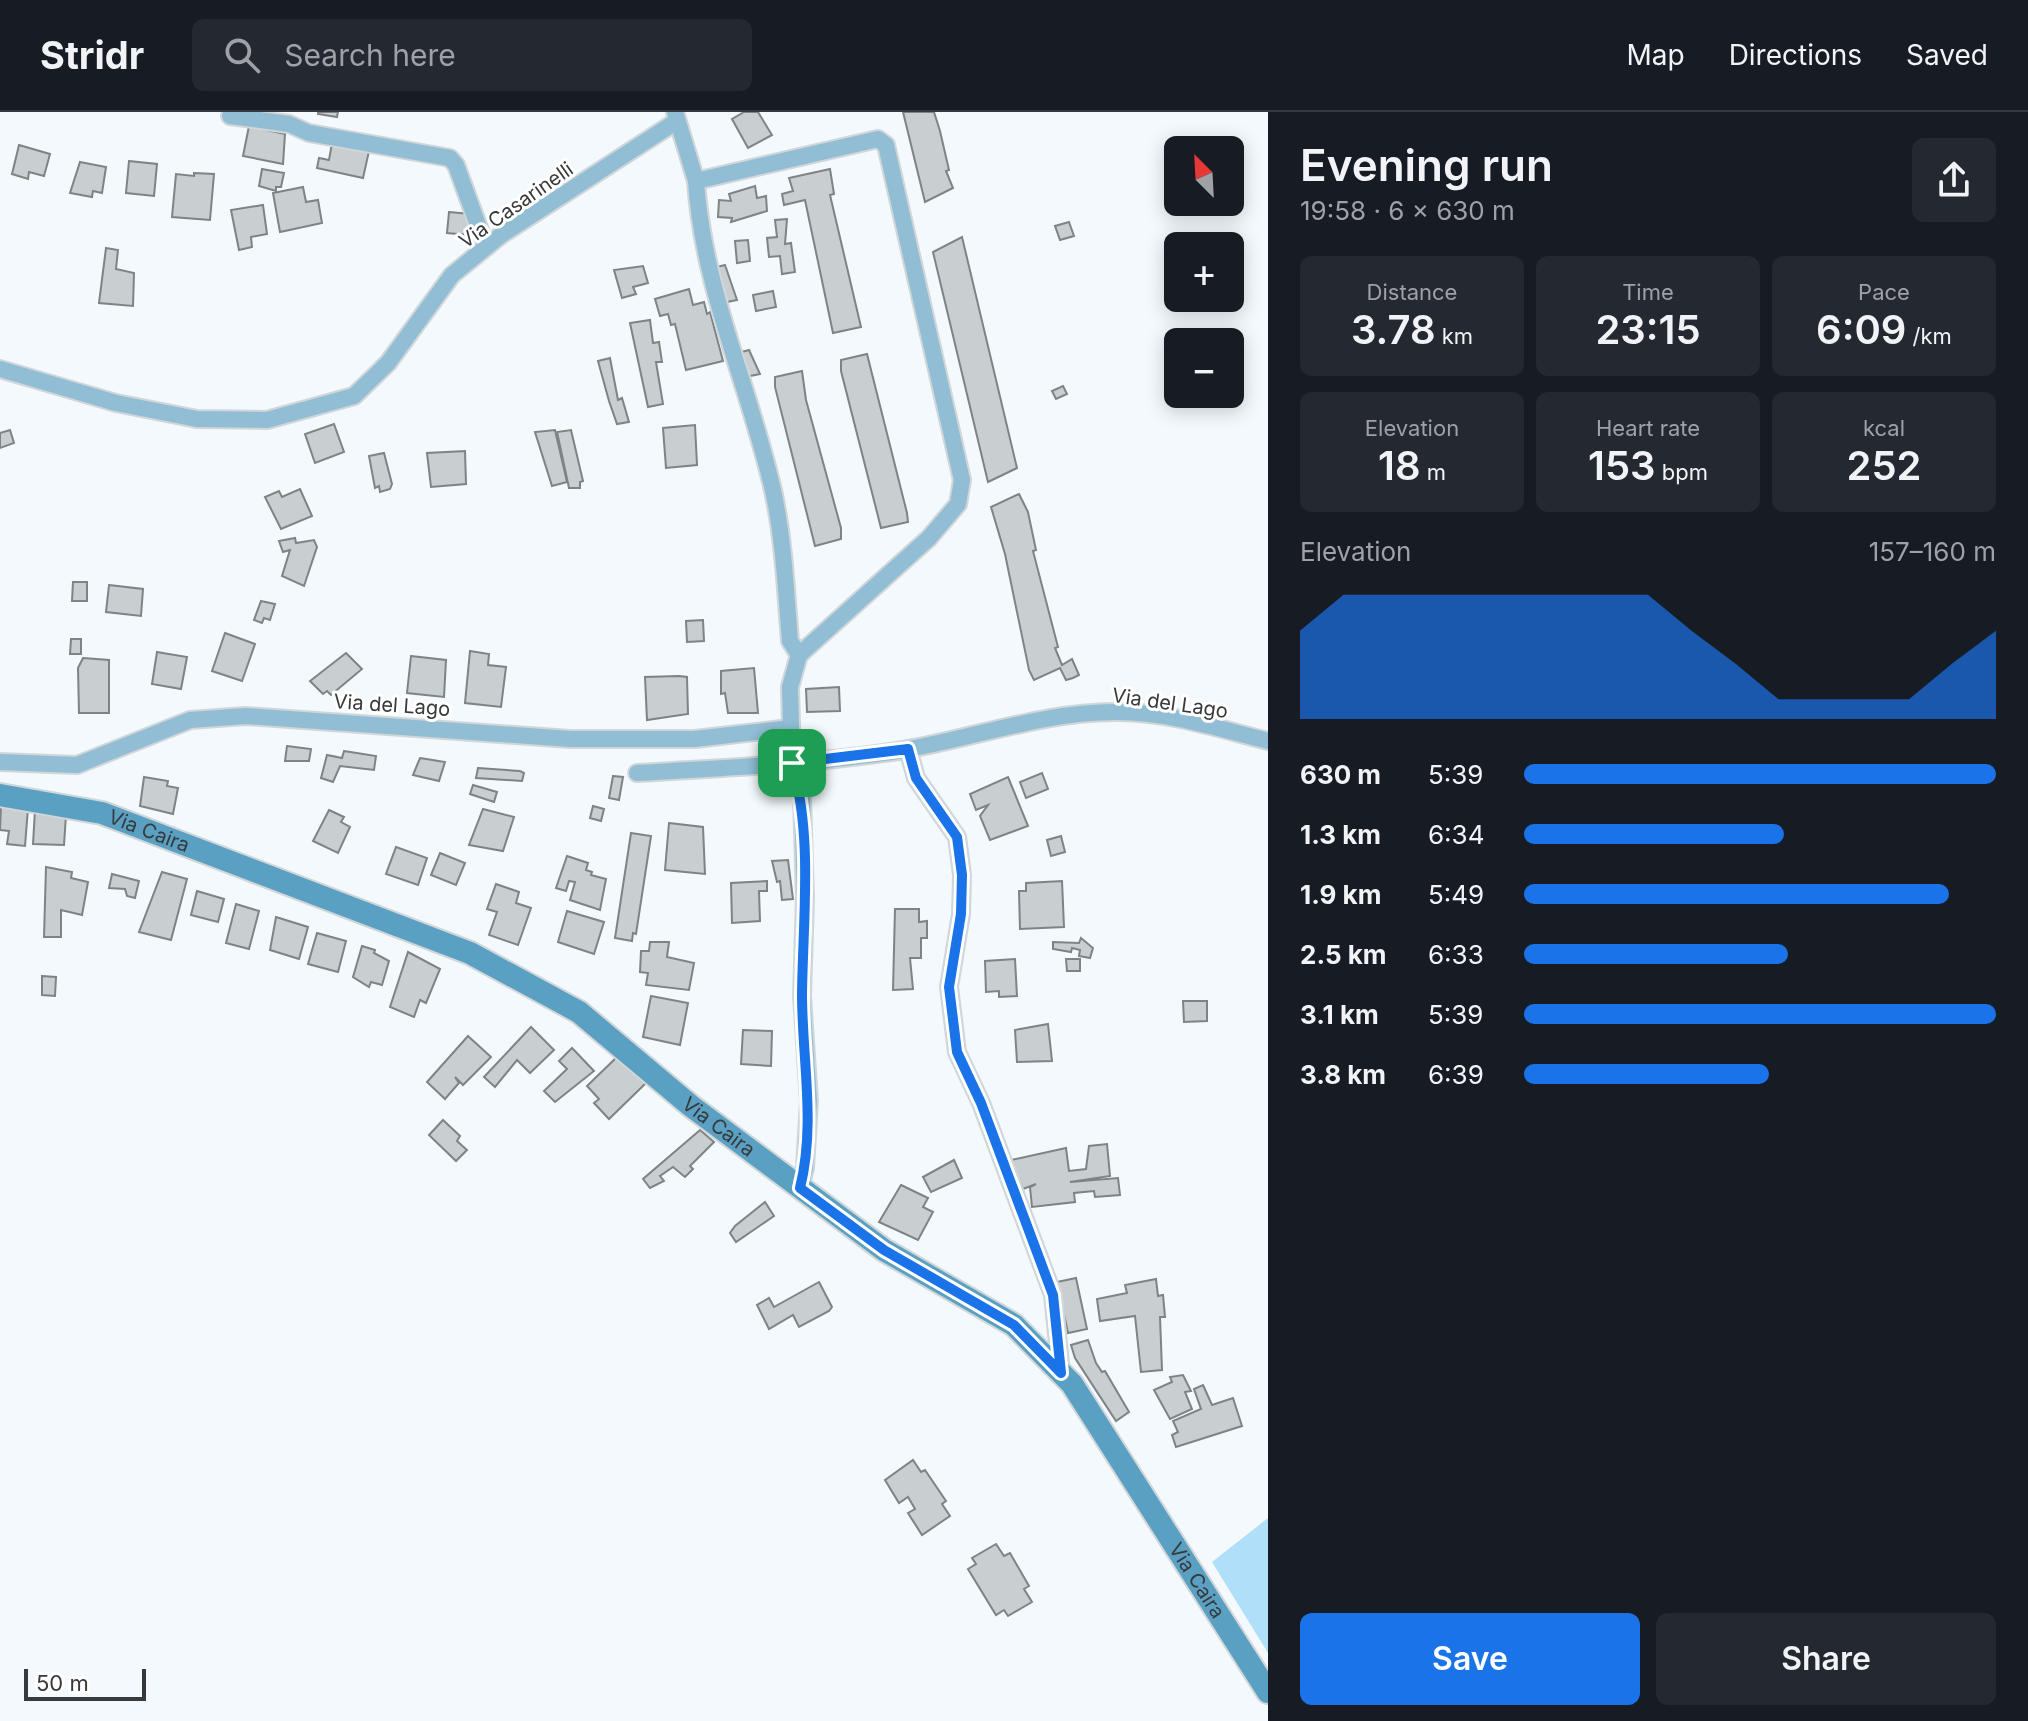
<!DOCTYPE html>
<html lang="en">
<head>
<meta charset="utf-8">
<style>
  :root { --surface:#171b24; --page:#242831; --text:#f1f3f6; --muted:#9ea1a6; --line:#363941; --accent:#1a73e8 }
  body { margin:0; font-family:Inter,sans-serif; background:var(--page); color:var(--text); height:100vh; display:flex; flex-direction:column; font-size:30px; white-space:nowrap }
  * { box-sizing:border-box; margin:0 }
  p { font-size:26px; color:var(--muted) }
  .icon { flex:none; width:44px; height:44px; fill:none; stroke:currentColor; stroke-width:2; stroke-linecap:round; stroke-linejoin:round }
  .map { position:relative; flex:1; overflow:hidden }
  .drawer { display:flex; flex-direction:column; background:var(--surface); width:760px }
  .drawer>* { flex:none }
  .needle { width:52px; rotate:336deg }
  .buttons { position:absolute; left:1164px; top:24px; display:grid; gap:16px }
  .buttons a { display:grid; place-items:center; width:80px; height:80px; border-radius:12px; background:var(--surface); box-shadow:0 4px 20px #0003; font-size:40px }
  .scale { position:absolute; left:24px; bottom:20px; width:122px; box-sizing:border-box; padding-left:8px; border:4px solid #37393a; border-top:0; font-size:22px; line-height:28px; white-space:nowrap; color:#37393a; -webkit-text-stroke:6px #fff; paint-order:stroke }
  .pin { position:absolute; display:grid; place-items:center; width:68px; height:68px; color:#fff; margin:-34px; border-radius:16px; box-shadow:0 4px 12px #0006 }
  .round { display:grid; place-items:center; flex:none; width:84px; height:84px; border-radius:12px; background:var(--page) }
  .overview { display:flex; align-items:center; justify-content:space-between; height:136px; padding:0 32px }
  h1 { font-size:44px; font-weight:600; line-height:60px }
  .stats { display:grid; grid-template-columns:repeat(3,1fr); gap:12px; height:136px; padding:8px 32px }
  .stats div { display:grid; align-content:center; border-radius:12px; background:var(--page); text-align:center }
  .stats b { font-size:40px; font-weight:600 }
  .stats small { font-size:22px; font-weight:400 }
  .stats p { font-size:22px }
  .chart { height:224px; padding:16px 32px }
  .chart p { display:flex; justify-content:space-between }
  .chart svg { width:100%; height:144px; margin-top:8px; fill:var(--accent); opacity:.7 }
  .button { display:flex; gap:16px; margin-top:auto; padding:16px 32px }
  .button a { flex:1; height:92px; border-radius:12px; background:var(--accent); color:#fff; font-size:32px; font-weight:600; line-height:92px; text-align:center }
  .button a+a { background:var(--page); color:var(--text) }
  ul { padding:0 32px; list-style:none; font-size:26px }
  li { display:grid; grid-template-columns:128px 96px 1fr; align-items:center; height:60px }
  li i { height:20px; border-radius:10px; background:var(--accent) }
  header { display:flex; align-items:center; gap:48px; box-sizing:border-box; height:112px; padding:0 40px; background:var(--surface); border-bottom:2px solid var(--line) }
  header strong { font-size:38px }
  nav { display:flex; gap:44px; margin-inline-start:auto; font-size:28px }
  .search { width:560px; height:72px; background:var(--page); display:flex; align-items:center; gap:20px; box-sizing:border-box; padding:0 28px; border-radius:12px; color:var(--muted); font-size:30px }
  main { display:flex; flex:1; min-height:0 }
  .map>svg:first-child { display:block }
  .green { fill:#b0e0f9 }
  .building { fill:#c9ced1; stroke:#7e8385; stroke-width:2 }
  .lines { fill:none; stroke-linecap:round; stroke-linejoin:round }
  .street-casing { stroke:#d1d6d9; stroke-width:20 }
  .secondary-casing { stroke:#d1d6d9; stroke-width:26 }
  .street { stroke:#91bed5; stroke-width:16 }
  .secondary { stroke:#5aa0c3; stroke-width:22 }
  .route-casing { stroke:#fff; stroke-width:16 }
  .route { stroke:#1a73e8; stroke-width:10 }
  .labels { text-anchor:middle; stroke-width:6; stroke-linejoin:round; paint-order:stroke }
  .street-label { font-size:20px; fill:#37393a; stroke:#fff }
</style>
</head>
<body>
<header>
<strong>Stridr</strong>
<div class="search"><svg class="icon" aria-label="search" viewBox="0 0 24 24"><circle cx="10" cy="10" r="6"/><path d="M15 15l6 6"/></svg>Search here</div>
<nav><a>Map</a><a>Directions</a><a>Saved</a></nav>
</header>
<main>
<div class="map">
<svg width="1268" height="1609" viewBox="0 0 1268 1609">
  <rect width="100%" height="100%" fill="#f3f9fc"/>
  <polygon class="green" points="1268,1406 1268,1541 1212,1450"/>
  <g class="building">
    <polygon points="318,0 338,0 337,5 318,2"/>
    <polygon points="744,0 758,0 772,23 748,36 732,7"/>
    <polygon points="903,0 934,0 940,19 949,58 946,59 953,76 925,90"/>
    <polygon points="249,14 285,22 283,52 243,44"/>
    <polygon points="332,31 369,39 363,66 317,56 319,46 329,48"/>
    <polygon points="19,33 50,42 44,64 29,60 28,67 12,62"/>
    <polygon points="129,49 157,52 154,84 126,81"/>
    <polygon points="80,50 106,55 102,81 93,79 92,85 70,81"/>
    <polygon points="262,57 284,61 281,75 276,75 276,79 259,74"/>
    <polygon points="830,57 834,82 830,83 861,215 833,221 805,88 784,93 782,82 793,79 789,66"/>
    <polygon points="194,61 214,62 210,108 172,105 176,62 194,64"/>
    <polygon points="755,74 757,86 766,84 767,99 731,110 732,106 718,105 719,88 731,89 729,82"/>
    <polygon points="303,75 306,90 318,88 322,111 280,120 273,81"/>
    <polygon points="263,93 267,122 251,125 252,135 239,138 231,98"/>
    <polygon points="449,100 470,102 468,123 447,121"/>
    <polygon points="787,107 785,132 791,131 795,160 782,162 780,144 769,145 767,126 777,125 775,108"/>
    <polygon points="1069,110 1074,124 1060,128 1055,114"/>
    <polygon points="962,125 1017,356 988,370 933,140"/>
    <polygon points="748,128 750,149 737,151 735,129"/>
    <polygon points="106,136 118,138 116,157 134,161 133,194 99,191"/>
    <polygon points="725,153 737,188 722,191 713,156"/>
    <polygon points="643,154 648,171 633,175 636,182 622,186 614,158"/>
    <polygon points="689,177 693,193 704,190 707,202 710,200 723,249 686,258 675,212 671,213 668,202 660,204 655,187"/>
    <polygon points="773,179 776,195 756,199 753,183"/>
    <polygon points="650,208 653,231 659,230 662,250 656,250 663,292 648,295 630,211"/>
    <polygon points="749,238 760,262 745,265 738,241"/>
    <polygon points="867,242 907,401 908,410 881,416 841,259 841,248"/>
    <polygon points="610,246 618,288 622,286 629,310 617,312 609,289 598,249"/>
    <polygon points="802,259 806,288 841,416 841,427 815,434 775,275 775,265"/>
    <polygon points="1063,274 1067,282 1056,287 1052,279"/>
    <polygon points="334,312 344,340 315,351 305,322"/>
    <polygon points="695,313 697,353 666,356 663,316"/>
    <polygon points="10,318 14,331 0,336 0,321"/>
    <polygon points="555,318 567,370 552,374 535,320"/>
    <polygon points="571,318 583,369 580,370 580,376 569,376 557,320"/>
    <polygon points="465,339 466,372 431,375 427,341"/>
    <polygon points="384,341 392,372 390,377 380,380 379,374 375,376 369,344"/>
    <polygon points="300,377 312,404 281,417 265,385 279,379 282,385"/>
    <polygon points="1019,382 1028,400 1036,438 1033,439 1058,535 1055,536 1062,553 1072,547 1079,563 1073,566 1066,568 1060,556 1034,568 1029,558 1005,442 991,395"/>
    <polygon points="295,426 296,431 314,428 317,435 304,474 282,464 290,438 283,440 279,429"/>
    <polygon points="73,470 87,470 87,489 72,489"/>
    <polygon points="109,473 143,477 141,504 106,500"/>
    <polygon points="261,489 275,492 270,508 264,506 262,511 254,508"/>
    <polygon points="703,508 704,529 687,530 686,509"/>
    <polygon points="225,521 255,532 242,569 212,559"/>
    <polygon points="71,527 81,527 81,542 70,542"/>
    <polygon points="470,539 489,542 488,553 506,555 501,595 465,591"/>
    <polygon points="157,540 187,545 181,577 152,572"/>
    <polygon points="346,541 362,557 331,583 327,579 323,582 310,569"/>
    <polygon points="411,544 446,548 444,585 407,581"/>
    <polygon points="83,546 109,548 109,601 79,601 78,556"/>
    <polygon points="754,556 758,601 728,601 725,581 721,582 721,559"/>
    <polygon points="679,564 687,565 688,602 647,608 645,565"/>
    <polygon points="839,575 840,599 807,600 806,577"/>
    <polygon points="287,634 311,637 309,649 285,649"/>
    <polygon points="344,639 376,644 374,658 340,654 333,670 321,666 327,643 342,646"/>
    <polygon points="420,646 445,650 439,669 413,663"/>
    <polygon points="478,656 520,659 524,661 522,669 476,666"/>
    <polygon points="1042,661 1048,677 1026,686 1020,670"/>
    <polygon points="613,664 623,665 619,688 609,686"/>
    <polygon points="144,665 168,669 167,674 178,676 173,702 140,694"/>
    <polygon points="1008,665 1028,714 990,728 980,704 988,693 976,698 970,682"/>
    <polygon points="473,673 497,680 494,690 470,682"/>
    <polygon points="1,693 28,696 25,734 7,732 9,719 0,718"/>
    <polygon points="593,694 604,697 601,709 590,706"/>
    <polygon points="483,697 514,705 503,739 469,733"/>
    <polygon points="35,698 66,703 64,733 33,732"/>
    <polygon points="329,698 344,705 341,710 350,715 338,741 313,729"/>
    <polygon points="669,711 703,715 705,762 665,758"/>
    <polygon points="631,721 651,724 636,822 633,821 632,829 615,826"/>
    <polygon points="1061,724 1065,740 1051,744 1047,728"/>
    <polygon points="396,735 427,746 418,773 386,762"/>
    <polygon points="440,741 465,751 456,773 431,763"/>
    <polygon points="567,744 588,751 586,758 592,760 591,763 606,767 600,798 570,788 575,770 569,769 566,779 556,776"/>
    <polygon points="788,748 793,787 782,788 780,769 777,770 772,749"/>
    <polygon points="46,755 72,760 71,766 88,770 82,803 61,798 61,825 44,825"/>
    <polygon points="162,760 187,767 171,828 139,820"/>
    <polygon points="112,762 139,769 135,786 127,784 125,777 109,776"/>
    <polygon points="767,769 767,779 759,779 760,809 732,811 731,771"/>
    <polygon points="1062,769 1064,815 1020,817 1019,779 1026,779 1026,771"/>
    <polygon points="496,772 519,780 516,791 531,796 518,833 489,823 497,800 487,797"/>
    <polygon points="197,779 224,787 218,810 191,803"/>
    <polygon points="236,792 259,799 249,837 226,831"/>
    <polygon points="895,797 919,797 919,810 927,809 927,826 921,826 921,846 910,846 913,877 893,878"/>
    <polygon points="567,799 604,810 594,842 558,830"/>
    <polygon points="276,805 308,815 299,847 270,838"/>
    <polygon points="317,821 346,829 338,860 308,852"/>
    <polygon points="1081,826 1093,836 1090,846 1079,844 1080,838 1072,836 1071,840 1053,837 1053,830 1079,831"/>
    <polygon points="650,830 669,830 667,845 694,851 689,878 646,873 648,861 640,860 641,839 649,839"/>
    <polygon points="362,834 375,838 374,841 389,849 382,873 371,870 369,875 353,865"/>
    <polygon points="408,840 440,857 426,891 420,888 414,905 390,895"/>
    <polygon points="1015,847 1017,884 999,885 999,879 986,880 985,849"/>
    <polygon points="1066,847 1080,847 1080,859 1067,859"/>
    <polygon points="42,864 56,865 55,884 42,883"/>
    <polygon points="651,884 688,891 680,933 643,925"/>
    <polygon points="1183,889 1207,889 1207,909 1184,910"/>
    <polygon points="1048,912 1052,949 1017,950 1015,918"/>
    <polygon points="531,915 554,938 530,961 517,948 495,975 484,965"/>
    <polygon points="743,918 772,919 771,954 741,952"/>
    <polygon points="468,924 491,945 463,973 455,965 459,971 445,987 427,970"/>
    <polygon points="572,936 594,959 555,990 544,979 567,957 559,949"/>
    <polygon points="618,944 646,971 609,1007 594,991 599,987 587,974"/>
    <polygon points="443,1008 460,1024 457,1029 467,1038 456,1049 429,1023"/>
    <polygon points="700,1018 714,1030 690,1054 693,1057 685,1065 673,1055 660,1064 664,1069 650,1076 643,1067"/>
    <polygon points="1107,1032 1110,1064 1070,1070 1118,1066 1120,1083 1095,1085 1094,1079 1074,1081 1075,1090 1032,1095 1030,1075 1036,1072 1023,1077 1011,1048 1066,1036 1069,1059 1086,1057 1089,1034"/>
    <polygon points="954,1048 962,1066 931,1080 923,1065"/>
    <polygon points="901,1073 928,1086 923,1095 933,1100 918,1128 879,1110"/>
    <polygon points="765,1090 774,1104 736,1130 730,1121 735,1114"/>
    <polygon points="1076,1166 1087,1217 1068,1221 1057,1170"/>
    <polygon points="1156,1167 1158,1184 1163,1183 1165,1205 1160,1205 1162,1258 1141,1260 1135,1204 1100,1209 1097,1187 1127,1181 1125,1173"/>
    <polygon points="819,1170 832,1195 829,1199 799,1215 793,1203 769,1217 757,1193 769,1186 774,1195"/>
    <polygon points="1088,1228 1096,1251 1102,1260 1105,1259 1129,1300 1116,1309 1075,1246 1071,1233"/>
    <polygon points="1183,1263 1191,1279 1185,1280 1192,1297 1170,1307 1154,1278 1172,1270 1170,1265"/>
    <polygon points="1203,1273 1212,1293 1233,1286 1242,1314 1176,1335 1172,1323 1178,1320 1173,1309 1201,1297 1194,1277"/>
    <polygon points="913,1348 921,1360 925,1358 946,1389 942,1392 950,1404 922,1423 908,1401 915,1397 908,1385 899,1391 885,1368"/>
    <polygon points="996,1432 1004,1444 1010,1441 1029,1474 1024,1477 1032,1490 1008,1504 1004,1498 996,1503 968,1457 976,1452 972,1446"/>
  </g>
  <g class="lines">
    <defs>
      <g id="street">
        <polyline points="675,0 696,69 878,27 886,33 962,368 958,392 929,426 799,543 790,575 792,651 802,685 805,786 802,884 809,989 805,1056 800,1076"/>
        <polyline points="230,4 289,12 309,21 450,46 456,53 486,135"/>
        <path d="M 696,69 C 703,178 751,278 774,383 C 784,431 786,481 790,529 L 799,543"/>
        <polyline points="0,257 116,291 197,307 267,308 354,284 388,251 452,163 501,123 677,9"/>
        <polyline points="908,637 916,666 957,725 962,763 961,802 949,875 957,940 981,991 1053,1183 1061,1261"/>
        <polyline points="0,650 77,653 190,608 246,604 570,627 695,627 790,616"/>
        <path d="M 637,661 C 724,656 812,652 898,639 C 972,627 1044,599 1119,600 C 1168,600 1220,617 1268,629"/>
      </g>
      <g id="secondary">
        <path id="s1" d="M 0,683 L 102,701 L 470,841 L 579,900 L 691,994 L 884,1138 L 1014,1213 L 1072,1272 L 1268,1580"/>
      </g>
    </defs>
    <use href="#street" class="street-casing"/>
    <use href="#secondary" class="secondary-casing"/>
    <use href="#street" class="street"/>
    <use href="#secondary" class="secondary"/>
  </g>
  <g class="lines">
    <defs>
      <path id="route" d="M 908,637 L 916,666 L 957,725 L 962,763 L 961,802 L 949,875 L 957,940 L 981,991 L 1053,1183 L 1061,1261 L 1014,1213 L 884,1138 L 800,1076 C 816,1012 802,947 802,882 C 803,805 813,725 792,651 Z"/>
    </defs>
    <use href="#route" class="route-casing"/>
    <use href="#route" class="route"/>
  </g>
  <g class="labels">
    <g class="street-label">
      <text transform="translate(516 93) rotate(-35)" y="7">Via Casarinelli</text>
      <text transform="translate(1170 591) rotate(8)" y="7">Via del Lago</text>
      <text transform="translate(392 593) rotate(4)" y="7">Via del Lago</text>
      <text dy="7" stroke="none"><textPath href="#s1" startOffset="154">Via Caira</textPath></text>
      <text dy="7" stroke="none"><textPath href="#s1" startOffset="802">Via Caira</textPath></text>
      <text dy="7" stroke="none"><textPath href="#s1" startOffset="1474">Via Caira</textPath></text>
    </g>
  </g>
</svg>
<div class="buttons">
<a><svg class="needle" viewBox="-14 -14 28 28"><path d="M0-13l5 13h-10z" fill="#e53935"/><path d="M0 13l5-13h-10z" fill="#9ea1a6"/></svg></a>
<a>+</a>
<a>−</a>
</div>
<div class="scale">50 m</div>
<div class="pin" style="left:792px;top:651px;background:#1e9e55"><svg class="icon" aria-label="arrive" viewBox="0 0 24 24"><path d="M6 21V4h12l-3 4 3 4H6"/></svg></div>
</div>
<section class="drawer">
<div class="overview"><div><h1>Evening run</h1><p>19:58 · 6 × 630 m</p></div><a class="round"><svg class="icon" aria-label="share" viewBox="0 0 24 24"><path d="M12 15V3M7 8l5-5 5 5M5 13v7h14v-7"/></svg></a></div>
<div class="stats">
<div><p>Distance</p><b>3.78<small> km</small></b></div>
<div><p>Time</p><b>23:15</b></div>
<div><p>Pace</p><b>6:09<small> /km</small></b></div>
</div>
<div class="stats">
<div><p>Elevation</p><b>18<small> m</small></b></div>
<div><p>Heart rate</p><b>153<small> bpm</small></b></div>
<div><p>kcal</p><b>252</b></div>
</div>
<div class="chart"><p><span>Elevation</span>157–160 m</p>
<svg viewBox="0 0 160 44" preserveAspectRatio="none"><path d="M0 44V17L10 6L20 6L30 6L40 6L50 6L60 6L70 6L80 6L90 17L100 27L110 38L120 38L130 38L140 38L150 27L160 17V44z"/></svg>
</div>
<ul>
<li><b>630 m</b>5:39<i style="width:100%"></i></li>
<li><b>1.3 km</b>6:34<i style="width:55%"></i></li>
<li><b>1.9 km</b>5:49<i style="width:90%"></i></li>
<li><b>2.5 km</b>6:33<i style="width:56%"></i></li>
<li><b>3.1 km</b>5:39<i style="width:100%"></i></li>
<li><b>3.8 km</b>6:39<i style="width:52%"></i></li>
</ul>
<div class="button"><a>Save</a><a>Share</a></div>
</section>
</main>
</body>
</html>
